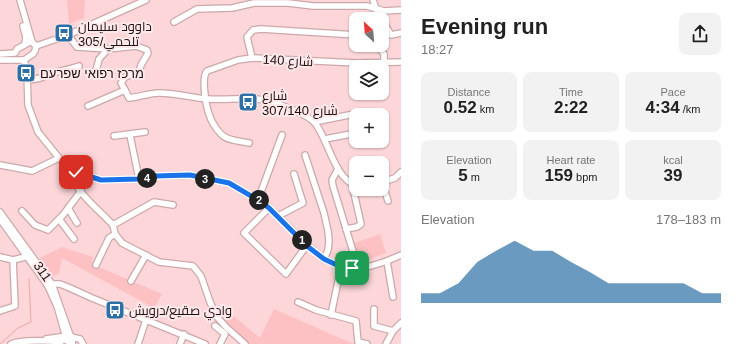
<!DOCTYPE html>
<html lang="en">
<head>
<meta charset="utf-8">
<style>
  :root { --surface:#fff; --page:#f2f2f2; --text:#222; --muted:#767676; --accent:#2d70a6 }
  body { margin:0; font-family:Arial,Cairo,"Noto Sans Hebrew",sans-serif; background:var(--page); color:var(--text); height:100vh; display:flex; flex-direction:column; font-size:15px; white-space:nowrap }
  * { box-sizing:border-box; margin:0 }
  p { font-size:13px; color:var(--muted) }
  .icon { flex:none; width:22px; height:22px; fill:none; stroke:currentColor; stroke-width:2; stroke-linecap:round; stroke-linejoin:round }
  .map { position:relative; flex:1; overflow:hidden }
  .panel { display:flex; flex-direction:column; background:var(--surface); width:340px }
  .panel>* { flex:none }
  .needle { width:26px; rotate:334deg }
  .buttons { position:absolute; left:349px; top:12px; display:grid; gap:8px }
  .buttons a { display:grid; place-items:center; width:40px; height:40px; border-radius:8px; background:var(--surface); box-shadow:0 1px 3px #0004; font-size:20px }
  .pin { position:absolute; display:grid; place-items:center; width:34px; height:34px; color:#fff; margin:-17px; border-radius:8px; box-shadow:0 2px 6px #0006 }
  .km { position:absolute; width:20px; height:20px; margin:-10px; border-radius:50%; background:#222; color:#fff; font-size:11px; line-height:20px; text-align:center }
  .round { display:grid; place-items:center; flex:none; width:42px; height:42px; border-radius:8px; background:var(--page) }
  .summary { display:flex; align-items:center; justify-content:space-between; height:68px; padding:0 20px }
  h1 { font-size:22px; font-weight:600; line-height:30px }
  .metrics { display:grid; grid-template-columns:repeat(3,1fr); gap:6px; height:68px; padding:4px 20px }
  .metrics div { display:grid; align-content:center; border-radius:8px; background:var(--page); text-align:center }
  .metrics b { font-size:17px; font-weight:600 }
  .metrics small { font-size:11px; font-weight:400 }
  .metrics p { font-size:11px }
  .chart { height:112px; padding:8px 20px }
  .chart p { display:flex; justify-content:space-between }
  .chart svg { width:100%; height:72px; margin-top:4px; fill:var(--accent); opacity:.7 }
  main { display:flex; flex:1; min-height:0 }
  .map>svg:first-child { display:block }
  .green { fill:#fdc1c4 }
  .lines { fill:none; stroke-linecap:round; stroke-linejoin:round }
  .stream { stroke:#f2a4a9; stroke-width:1 }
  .minor-casing { stroke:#cca8aa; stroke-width:8 }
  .highway-casing { stroke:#cca8aa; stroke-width:10 }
  .minor { stroke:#fff; stroke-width:5.5 }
  .highway { stroke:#fff; stroke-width:8 }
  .route-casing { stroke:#fff; stroke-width:8 }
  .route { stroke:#1a73e8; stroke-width:5 }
  .labels { text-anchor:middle; stroke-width:4; stroke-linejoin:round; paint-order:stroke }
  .poi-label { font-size:13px; fill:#1c1011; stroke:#ffe8e9; text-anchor:start }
  .street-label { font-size:13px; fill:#1c1011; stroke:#ffe8e9 }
</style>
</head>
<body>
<main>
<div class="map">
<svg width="401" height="344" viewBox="0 0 401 344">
  <rect width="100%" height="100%" fill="#fcd6d8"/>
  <g class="green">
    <polygon points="67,0 85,0 84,18 69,24"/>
    <polygon points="380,234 386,253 359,263 352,244"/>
    <polygon points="62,247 93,257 92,264 162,294 154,308 62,258 59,273 52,277 40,258"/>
    <polygon points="274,309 351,343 356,344 250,344 234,332 223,319 229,312 260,338"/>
  </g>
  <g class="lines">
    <polyline class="stream" points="0,344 18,328 31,322 29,279"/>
    <defs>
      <g id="minor">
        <polyline points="20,0 32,42 36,46"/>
        <polyline points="373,0 376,9 391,35 401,33"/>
        <polyline points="174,22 197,9 232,8 254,3 288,3 313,6 367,6 384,11 401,10"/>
        <polyline points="23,26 26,37 25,44"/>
        <polyline points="68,35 77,47 108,49 136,46 147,50 148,53 141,65 139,72 125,77 121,83 125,90"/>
        <polyline points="377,45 384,54 384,63"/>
        <polyline points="36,46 68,35 146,0"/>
        <polyline points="0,54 15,53 17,49 28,43"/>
        <polyline points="252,58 247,37 253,30 261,29 356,35"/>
        <polyline points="0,60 24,60 33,54 35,51 36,46"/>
        <polyline points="24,60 27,71 28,105 38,132 59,158 76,172 101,180 139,179 155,176 190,175 229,183 258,200 269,208 307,245 324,259 341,267 358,268 371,266 387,261 401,255"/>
        <polyline points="95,75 99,59 108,49"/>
        <path d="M 28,79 C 38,81 46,75 56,72 C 64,70 71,69 79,66"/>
        <path d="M 88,106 L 125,90 L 129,98 C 139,97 150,93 159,93 C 176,93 192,98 208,99 C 224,100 240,98 257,99 C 270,100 306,113 315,123 C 328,139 335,180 356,185"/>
        <polyline points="314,122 359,113 360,115"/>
        <polyline points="130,135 139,179"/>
        <polyline points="114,136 145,132"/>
        <polyline points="325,139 356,133"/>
        <path d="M 249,143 C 241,141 228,141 222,135 C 217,130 211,121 209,114 C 206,106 201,77 207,71 L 238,60 L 252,58 L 357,63 L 401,62"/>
        <polyline points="305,155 324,213 328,231 329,241 328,250 324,259"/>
        <path d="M 68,164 C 71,189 97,208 113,225 L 154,202 L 173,205"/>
        <polyline points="0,165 32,171 59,158"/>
        <polyline points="338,169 332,180 333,186 358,268"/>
        <polyline points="258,200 282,135"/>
        <polyline points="388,201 382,182 395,178 401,172"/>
        <polyline points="68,208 77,223"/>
        <polyline points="269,208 244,233 286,274 307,245"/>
        <polyline points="22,211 35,225 48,230 63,215 81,191"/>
        <polyline points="0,212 52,284 71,338"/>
        <polyline points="278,216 303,203 294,174"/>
        <polyline points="0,219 48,286 57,306 67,341"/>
        <polyline points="59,219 74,239"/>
        <polyline points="113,225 115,234 122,243 159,262 193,266 201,276 210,302 217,317 227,328 245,344"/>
        <polyline points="346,229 357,227 361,224 352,184"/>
        <polyline points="0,257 13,260 29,256"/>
        <polyline points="387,261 393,297"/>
        <polyline points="96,265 109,238 115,234"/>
        <polyline points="131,281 146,255"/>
        <polyline points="48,286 52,284 60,284 70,288 92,298 205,344"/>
        <polyline points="298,302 316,310 356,321 358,342 367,344"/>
        <polyline points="374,309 374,326 393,331"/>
        <polyline points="0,311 15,306 13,260"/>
        <polyline points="331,315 341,267"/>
        <polyline points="215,326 225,334 220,344"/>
        <polyline points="46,339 66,336 80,339 83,344"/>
        <path d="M 11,344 C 28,337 55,344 70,339"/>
        <polyline points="138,344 146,320"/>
        <polyline points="180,344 184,334"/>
        <polyline points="386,344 393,331 401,323"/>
      </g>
      <g id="highway">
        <polyline points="56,342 59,344"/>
        <polyline points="71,344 71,338"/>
      </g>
    </defs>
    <use href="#minor" class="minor-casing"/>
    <use href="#highway" class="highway-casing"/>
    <use href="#minor" class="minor"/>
    <use href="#highway" class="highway"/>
  </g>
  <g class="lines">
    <defs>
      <polyline id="route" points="76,172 101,180 139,179 155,176 190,175 229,183 258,200 269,208 307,246 324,259 341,267 352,268"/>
    </defs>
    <use href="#route" class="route-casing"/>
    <use href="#route" class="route"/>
  </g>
  <defs>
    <symbol id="bus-square" viewBox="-11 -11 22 22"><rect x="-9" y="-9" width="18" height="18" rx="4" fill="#2d70a6" stroke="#ffe8e9"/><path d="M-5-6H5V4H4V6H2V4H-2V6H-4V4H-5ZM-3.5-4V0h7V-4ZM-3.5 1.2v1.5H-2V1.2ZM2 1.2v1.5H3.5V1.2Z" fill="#fff"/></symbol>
  </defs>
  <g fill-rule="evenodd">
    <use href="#bus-square" x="53" y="22" width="22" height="22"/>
    <use href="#bus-square" x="15" y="62" width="22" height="22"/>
    <use href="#bus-square" x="237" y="91" width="22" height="22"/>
    <use href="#bus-square" x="104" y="299" width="22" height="22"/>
  </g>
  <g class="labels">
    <g class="poi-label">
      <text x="78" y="31">داوود سليمان<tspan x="78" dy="15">تلحمي/305</tspan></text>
      <text x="40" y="78">מרכז רפואי שפרעם</text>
      <text x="262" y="100">شارع<tspan x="262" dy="15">307/شارع 140</tspan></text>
      <text x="129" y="315">وادي صقيع/درويش</text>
    </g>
    <g class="street-label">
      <text transform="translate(288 60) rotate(3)" y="5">شارع 140</text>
      <text transform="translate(43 271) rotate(55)" y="5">311</text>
    </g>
  </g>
</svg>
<div class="buttons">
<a><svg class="needle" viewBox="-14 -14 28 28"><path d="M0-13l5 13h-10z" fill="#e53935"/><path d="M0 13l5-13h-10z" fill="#767676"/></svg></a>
<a><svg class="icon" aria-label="layers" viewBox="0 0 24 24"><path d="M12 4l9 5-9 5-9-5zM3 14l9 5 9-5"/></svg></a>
<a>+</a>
<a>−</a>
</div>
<div class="pin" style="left:352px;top:268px;background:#1e9e55"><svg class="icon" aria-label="arrive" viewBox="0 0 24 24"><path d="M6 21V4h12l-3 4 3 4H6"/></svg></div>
<div class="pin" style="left:76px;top:172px;background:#d93025"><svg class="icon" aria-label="check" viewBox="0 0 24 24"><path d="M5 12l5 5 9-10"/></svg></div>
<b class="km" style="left:302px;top:240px">1</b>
<b class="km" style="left:259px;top:200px">2</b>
<b class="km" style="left:205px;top:179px">3</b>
<b class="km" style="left:147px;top:178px">4</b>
</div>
<section class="panel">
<div class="summary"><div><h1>Evening run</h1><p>18:27</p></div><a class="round"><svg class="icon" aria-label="share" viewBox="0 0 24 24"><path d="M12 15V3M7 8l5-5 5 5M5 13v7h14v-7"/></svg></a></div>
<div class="metrics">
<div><p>Distance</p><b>0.52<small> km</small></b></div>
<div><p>Time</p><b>2:22</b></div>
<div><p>Pace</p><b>4:34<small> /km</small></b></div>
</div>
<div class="metrics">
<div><p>Elevation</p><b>5<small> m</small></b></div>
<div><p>Heart rate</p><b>159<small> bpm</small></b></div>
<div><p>kcal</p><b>39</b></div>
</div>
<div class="chart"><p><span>Elevation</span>178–183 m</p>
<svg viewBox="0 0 160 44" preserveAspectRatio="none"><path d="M0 44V38L10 38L20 32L30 19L40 12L50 6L60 12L70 12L80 19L90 25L100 32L110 32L120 32L130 32L140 32L150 38L160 38V44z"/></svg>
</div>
</section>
</main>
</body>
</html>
